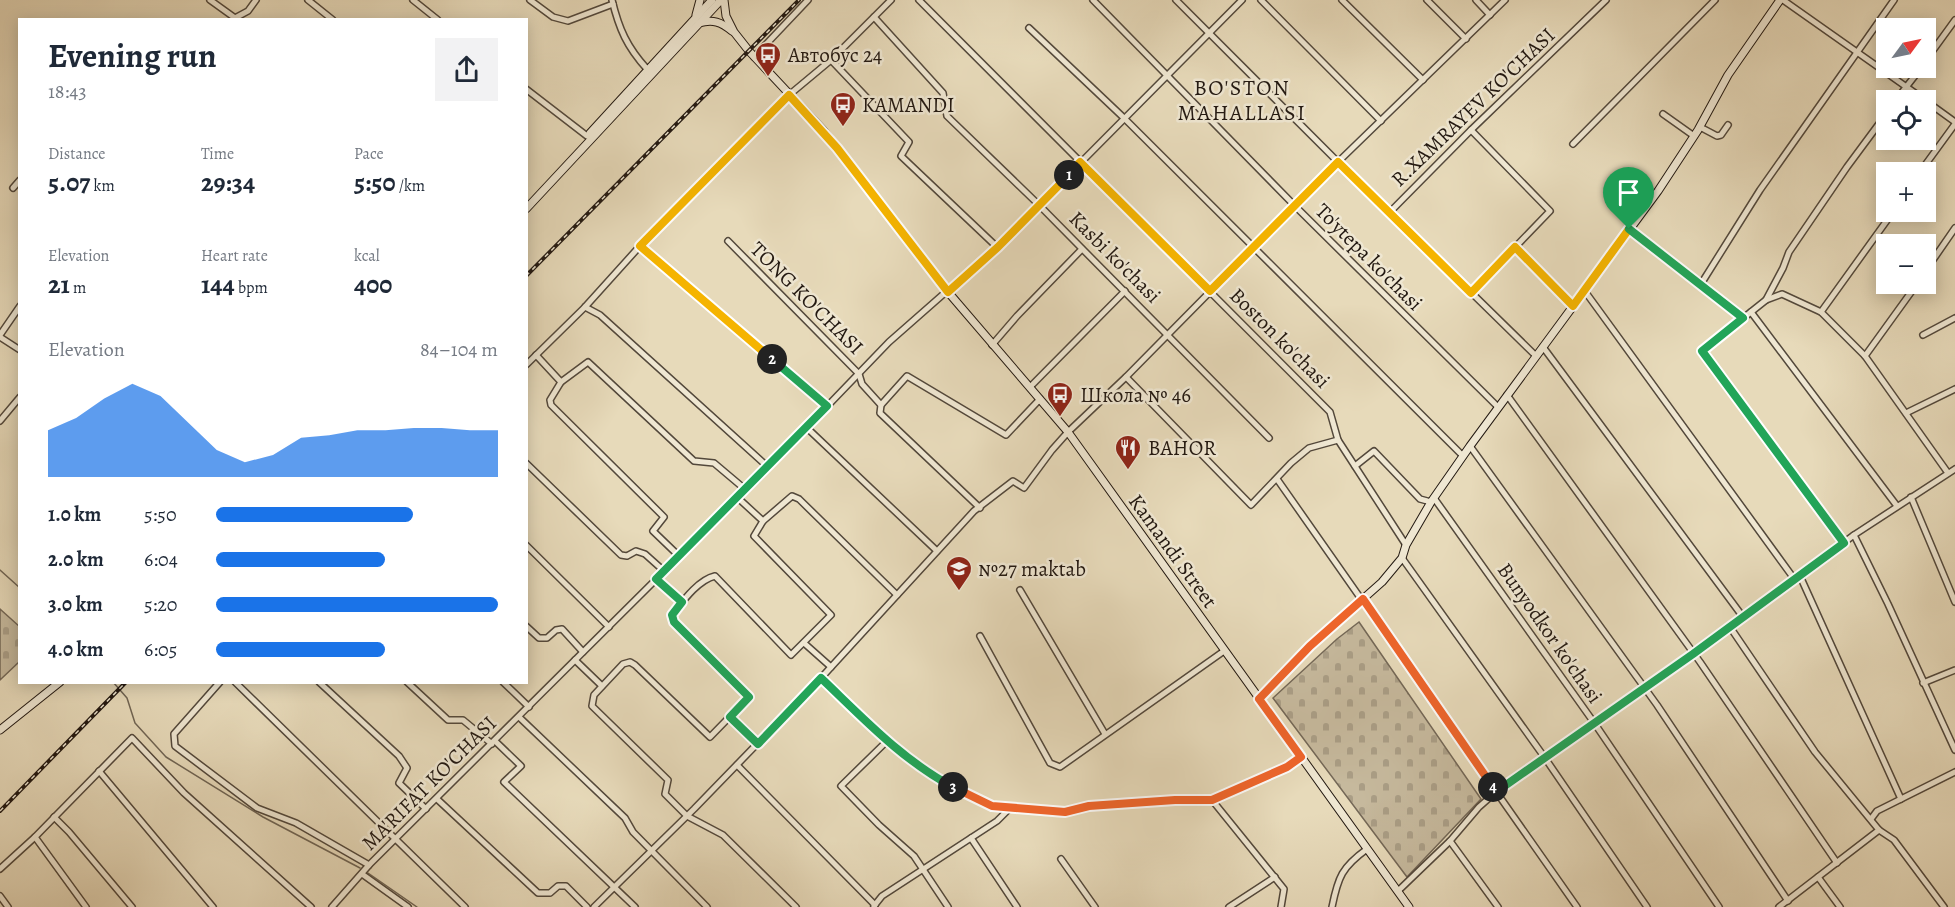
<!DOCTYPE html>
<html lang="en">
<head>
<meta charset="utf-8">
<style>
  :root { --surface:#fff; --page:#f2f2f3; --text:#1f2937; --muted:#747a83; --accent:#1a73e8 }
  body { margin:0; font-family:Alegreya,serif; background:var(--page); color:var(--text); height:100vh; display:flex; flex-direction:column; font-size:22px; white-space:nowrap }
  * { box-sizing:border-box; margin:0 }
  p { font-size:20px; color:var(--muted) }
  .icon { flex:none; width:33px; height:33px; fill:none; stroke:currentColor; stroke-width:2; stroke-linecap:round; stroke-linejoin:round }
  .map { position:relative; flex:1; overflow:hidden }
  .panel { position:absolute; left:18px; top:18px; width:510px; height:666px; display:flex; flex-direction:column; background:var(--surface); border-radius:0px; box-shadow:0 3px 15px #0003 }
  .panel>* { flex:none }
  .needle { width:39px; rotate:57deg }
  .buttons { position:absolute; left:1876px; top:18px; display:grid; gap:12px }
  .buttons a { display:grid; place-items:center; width:60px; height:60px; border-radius:0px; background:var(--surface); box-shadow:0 3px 15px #0003; font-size:30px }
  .pin { position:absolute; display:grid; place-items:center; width:51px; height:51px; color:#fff; margin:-62px -26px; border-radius:50% 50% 50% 0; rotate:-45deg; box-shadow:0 0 6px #0007 }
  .pin .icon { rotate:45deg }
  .km { position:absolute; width:30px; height:30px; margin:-15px; border-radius:50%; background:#222; color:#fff; font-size:16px; line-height:30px; text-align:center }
  .round { display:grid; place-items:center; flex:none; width:63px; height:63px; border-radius:0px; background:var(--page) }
  .summary { display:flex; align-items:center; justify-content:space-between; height:102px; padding:0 30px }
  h1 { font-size:33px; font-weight:700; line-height:45px }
  .metrics { display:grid; grid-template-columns:repeat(3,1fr); gap:9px; height:102px; padding:6px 30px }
  .metrics div { display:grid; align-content:center }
  .metrics b { font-size:26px; font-weight:700 }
  .metrics small { font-size:16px; font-weight:400 }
  .metrics p { font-size:16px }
  .chart { height:168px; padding:12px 30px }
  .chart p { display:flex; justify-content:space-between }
  .chart svg { width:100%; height:108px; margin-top:6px; fill:var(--accent); opacity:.7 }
  ul { padding:0 30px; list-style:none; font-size:20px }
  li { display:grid; grid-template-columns:96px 72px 1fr; align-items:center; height:45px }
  li i { height:15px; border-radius:8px; background:var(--accent) }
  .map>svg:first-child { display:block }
  .cemetery { fill:url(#cemetery-stones); stroke:#746857; stroke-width:1.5 }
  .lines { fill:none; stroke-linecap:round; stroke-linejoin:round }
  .stream { stroke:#706554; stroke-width:1.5 }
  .street-casing { stroke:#53483b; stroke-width:8 }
  .secondary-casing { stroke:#221811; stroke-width:9 }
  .street { stroke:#efe7d2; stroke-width:5 }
  .secondary { stroke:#efe7d2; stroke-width:7 }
  .rail-casing { stroke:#221811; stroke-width:4 }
  .rail { stroke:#efe7d2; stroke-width:1.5; stroke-dasharray:4.5; stroke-linecap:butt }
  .split-1-casing { stroke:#fff; stroke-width:12 }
  .split-2-casing { stroke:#fff; stroke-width:12 }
  .split-3-casing { stroke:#fff; stroke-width:12 }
  .split-4-casing { stroke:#fff; stroke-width:12 }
  .split-5-casing { stroke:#fff; stroke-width:12 }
  .split-1 { stroke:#f5b400; stroke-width:8 }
  .split-2 { stroke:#f5b400; stroke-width:8 }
  .split-3 { stroke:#22a559; stroke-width:8 }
  .split-4 { stroke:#f0652b; stroke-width:8 }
  .split-5 { stroke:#22a559; stroke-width:8 }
  .labels { text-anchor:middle; stroke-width:5; stroke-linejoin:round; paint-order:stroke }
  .poi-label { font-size:21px; fill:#221811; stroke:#efe7d2; text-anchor:start }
  .street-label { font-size:21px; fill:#221811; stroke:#efe7d2 }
  .neighbourhood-label { font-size:22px; letter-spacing:1.5px; fill:#221811; stroke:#efe7d2 }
</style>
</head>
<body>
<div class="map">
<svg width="1955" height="907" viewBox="0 0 1955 907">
  <defs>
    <pattern id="cemetery-stones" width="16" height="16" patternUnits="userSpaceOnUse" patternTransform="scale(1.5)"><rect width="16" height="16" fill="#c6b99d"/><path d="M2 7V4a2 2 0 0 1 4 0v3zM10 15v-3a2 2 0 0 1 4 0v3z" fill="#aa9e86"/></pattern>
  </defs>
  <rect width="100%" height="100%" fill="#e7daba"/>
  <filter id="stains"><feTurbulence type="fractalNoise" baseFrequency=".00333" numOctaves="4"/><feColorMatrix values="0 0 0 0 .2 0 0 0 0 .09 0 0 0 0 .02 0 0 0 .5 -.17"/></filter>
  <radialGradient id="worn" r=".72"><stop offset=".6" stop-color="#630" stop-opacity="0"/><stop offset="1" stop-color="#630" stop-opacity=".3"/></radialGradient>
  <g class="cemetery">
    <polygon points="0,609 20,627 19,662 0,680"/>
    <polygon points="1359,622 1481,799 1407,877 1273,698 1337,639"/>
  </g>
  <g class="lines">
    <g class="stream">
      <polyline points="0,570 20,588"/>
      <polyline points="113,682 127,698 135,723 166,757 263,817 360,868"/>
      <polyline points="368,873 417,907"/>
    </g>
    <defs>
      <g id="street">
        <polyline points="210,0 235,18 248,11 256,0"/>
        <polyline points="308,0 333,20"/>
        <polyline points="413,0 438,20"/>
        <polyline points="530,0 553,17 568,21 613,4"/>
        <path d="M 612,0 C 619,29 627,47 647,69"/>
        <polyline points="919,0 1330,412 1338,440 1406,545"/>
        <polyline points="1093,0 1295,206 1498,407"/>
        <polyline points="1176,0 1338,162 1536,356"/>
        <polyline points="1261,0 1381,121"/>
        <polyline points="1342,0 1423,80"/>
        <polyline points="1427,0 1466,39"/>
        <polyline points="1476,0 1490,15"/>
        <polyline points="1783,0 1925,100"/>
        <polyline points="874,17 943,93 947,116 1039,205 1269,438"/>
        <polyline points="1029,28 1124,118 1463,456"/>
        <polyline points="754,57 808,0"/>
        <polyline points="831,60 909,142 901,156 997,247"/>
        <polyline points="1926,60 1955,20"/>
        <polyline points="526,89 587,136"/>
        <polyline points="1896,100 1921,68"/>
        <polyline points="1926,101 1955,122"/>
        <polyline points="1663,114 1694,136"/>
        <polyline points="1700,127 1717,136 1721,135 1728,125"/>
        <polyline points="1471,130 1550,211 1471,293"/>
        <polyline points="1573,144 1715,0"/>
        <polyline points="1920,172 1955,124"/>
        <polyline points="13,188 20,180"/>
        <polyline points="1389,213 1471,130 1606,0"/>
        <polyline points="1629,229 1743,318"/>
        <polyline points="728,241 859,374 862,384 881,405 880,413 980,508"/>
        <polyline points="640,246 827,406"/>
        <polyline points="1515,247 1573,306"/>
        <polyline points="1926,270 1955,228"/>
        <polyline points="1701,284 1760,190 1894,0"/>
        <polyline points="1584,290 1795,580"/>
        <polyline points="1766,300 1783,268 1789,252 1847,167 1887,113"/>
        <polyline points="585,307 600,315 768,467"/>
        <polyline points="1751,312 1897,506"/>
        <polyline points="1821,312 1893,212"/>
        <polyline points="0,335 20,306"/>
        <polyline points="1923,335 1955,318"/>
        <polyline points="0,337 20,350"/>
        <polyline points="992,345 1017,316 1082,249"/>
        <polyline points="1543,347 1743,617"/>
        <polyline points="536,355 561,382"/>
        <polyline points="1865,356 1917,284"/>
        <polyline points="526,365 585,307 640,246 726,157 789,95 831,60 891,0"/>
        <polyline points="1126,377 1251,505 1291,463 1309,448 1338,440"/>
        <polyline points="1030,387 1125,291"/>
        <polyline points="1507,395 1700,662 1837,863"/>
        <polyline points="881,405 907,376 1006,435 1040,399"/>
        <polyline points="1906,413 1955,389"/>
        <polyline points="0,421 20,397"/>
        <polyline points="806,427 937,551"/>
        <polyline points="1470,446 1657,705 1788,901"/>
        <polyline points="526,463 621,555 627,556 636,551 645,554 664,571"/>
        <polyline points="1355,466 1374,451 1420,499 1431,502"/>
        <polyline points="1277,479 1577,907"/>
        <polyline points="1911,497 1955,602"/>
        <polyline points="738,498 763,521"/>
        <polyline points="1434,498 1595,724 1719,907"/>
        <polyline points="1854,535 1888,604 1955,750"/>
        <polyline points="1843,543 1702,351 1766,300 1782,294 1821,312 1865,356 1948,473"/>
        <polyline points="526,545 609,627"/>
        <polyline points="679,556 653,531 664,517 551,405 550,400 561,382 588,362 694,461 714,463 746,490"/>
        <polyline points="1402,558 1545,758 1647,907"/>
        <polyline points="1800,576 1901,799"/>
        <polyline points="656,579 682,602"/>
        <polyline points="1020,590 1105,734"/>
        <polyline points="526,626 539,638 547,638 556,630 562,629 583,652"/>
        <polyline points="1730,627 1815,752 1879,830 1894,840 1944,907"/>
        <polyline points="980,636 1050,763 1060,767 1224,651"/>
        <polyline points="804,643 831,667"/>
        <polyline points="575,660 602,686"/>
        <polyline points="821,678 887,741 938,779 992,806 1065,812 1089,806 1175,800 1212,800 1287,767 1301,757"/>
        <polyline points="220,682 174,734 175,746 257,808 296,823 369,865"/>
        <polyline points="235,682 465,907"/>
        <polyline points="319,682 399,756 407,768 399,783 426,809"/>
        <polyline points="407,682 448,720 463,720 492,744"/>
        <polyline points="503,682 529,707"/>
        <polyline points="1923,683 1955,670"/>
        <polyline points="519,717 625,818 633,832 707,907"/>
        <polyline points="730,717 758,744"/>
        <polyline points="495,741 521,766 504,782 635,907"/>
        <polyline points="887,741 841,786 879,825 914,856 948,907"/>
        <polyline points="737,765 875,905"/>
        <polyline points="99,771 213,907"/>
        <polyline points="437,799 538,893 550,893 558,886 566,886 587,907"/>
        <polyline points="1212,800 1284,889 1281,907"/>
        <polyline points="54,817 69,832 132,907"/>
        <polyline points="1871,819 1877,811 1955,772"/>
        <polyline points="35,837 86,907"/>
        <polyline points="971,838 1017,907"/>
        <polyline points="1450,841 1498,907"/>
        <polyline points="1061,859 1095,907"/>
        <polyline points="0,869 35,837 132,738 184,793 311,907"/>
        <polyline points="362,874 408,907"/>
        <polyline points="1818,877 1840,907"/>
        <polyline points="1398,891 1450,841 1479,807 1496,792 1693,654 1854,535 1955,469"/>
        <polyline points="0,896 8,907"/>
        <polyline points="874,906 882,896 997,821 1011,807"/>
        <polyline points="332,907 369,865 762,474 889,342 997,247 1242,0"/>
        <polyline points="594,907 694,809 821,678 974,511 1013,481 1024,488 1052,450 1068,432 1126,377 1338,162 1505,0"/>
        <path d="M 796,907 L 723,835 L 687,816 L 665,794 L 668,780 L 592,706 L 594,695 L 623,664 L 630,662 L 635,665 L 710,737 L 749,697 L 674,622 L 672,615 C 683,601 698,580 715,576 L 791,655 L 831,615 L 754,536 L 763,521 L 792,496 L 799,499 L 897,595"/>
        <polyline points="1229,907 1275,877"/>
        <path d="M 1332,907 C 1338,877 1342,867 1367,849"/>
        <polyline points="1779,907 1879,830"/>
      </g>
      <g id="secondary">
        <polyline points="724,0 726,16 734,32 749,51 823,130 948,292 1068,432 1409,907"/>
        <polyline points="696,15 700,0"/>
        <path d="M 699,23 C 713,19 721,22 732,31"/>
        <polyline points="590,133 712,0"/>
        <polyline points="526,209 721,0"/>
        <polyline points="1259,699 1310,646 1382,582 1402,558 1406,545 1431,502 1470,446 1658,191 1698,130 1728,75 1780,0"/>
        <polyline points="0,730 60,682"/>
      </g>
    </defs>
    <use href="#street" class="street-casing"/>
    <use href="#secondary" class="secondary-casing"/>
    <use href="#street" class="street"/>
    <use href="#secondary" class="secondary"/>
    <defs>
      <g id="rail">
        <polyline points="526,276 799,0"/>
        <polyline points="0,811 126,682"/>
      </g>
    </defs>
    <use href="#rail" class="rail-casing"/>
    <use href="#rail" class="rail"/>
  </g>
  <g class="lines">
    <defs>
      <polyline id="split-1" points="1069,175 1080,162 1210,291 1338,162 1471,293 1515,247 1573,306 1629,229"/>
      <polyline id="split-2" points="772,359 640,246 789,95 837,148 948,292 998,247 1069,175"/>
      <path id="split-3" d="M 772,359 L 827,406 L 656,579 L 682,602 L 672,615 L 674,622 L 749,697 L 730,717 L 758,744 L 821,678 C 862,717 902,760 953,787"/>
      <polyline id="split-4" points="953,787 992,806 1065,812 1089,806 1175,800 1212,800 1287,767 1301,757 1259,699 1310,646 1363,599 1493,787"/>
      <polyline id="split-5" points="1493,787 1496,792 1693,654 1844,543 1702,351 1743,318 1629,229"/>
    </defs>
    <use href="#split-1" class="split-1-casing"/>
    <use href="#split-2" class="split-2-casing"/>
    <use href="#split-3" class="split-3-casing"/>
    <use href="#split-4" class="split-4-casing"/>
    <use href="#split-5" class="split-5-casing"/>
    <use href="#split-1" class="split-1"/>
    <use href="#split-2" class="split-2"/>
    <use href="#split-3" class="split-3"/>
    <use href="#split-4" class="split-4"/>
    <use href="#split-5" class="split-5"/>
  </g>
  <defs>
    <symbol id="bus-pin" viewBox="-11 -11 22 30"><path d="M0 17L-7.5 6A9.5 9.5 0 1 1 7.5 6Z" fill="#8f2418" stroke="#efe7d2"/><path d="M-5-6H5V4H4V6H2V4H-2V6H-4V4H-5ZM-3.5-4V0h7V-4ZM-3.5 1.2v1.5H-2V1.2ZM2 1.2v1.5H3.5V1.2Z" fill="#fff"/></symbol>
    <symbol id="restaurant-pin" viewBox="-11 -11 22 30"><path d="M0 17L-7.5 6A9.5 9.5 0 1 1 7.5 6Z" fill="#8f2418" stroke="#efe7d2"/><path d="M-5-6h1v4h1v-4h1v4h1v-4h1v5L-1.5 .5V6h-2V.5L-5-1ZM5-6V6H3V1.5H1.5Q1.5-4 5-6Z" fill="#fff"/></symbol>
    <symbol id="school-pin" viewBox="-11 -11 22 30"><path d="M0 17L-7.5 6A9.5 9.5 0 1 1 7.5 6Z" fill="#8f2418" stroke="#efe7d2"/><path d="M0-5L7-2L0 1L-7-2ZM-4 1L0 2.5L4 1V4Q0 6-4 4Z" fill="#fff"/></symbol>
  </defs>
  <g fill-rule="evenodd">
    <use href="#bus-pin" x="753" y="40" width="30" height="40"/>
    <use href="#bus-pin" x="828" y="90" width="30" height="40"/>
    <use href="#bus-pin" x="1045" y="380" width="30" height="40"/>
    <use href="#restaurant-pin" x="1113" y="433" width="30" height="40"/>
    <use href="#school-pin" x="944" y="554" width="30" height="40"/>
  </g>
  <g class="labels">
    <g class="poi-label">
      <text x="788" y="62">Автобус 24</text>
      <text x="862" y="112">KAMANDI</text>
      <text x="1080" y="402">Школа № 46</text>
      <text x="1148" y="455">BAHOR</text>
      <text x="978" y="576">№27 maktab</text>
    </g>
    <g class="street-label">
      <text transform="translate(1473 107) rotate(-44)" y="7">R.XAMRAYEV KO'CHASI</text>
      <text transform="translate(1115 257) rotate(45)" y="7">Kasbi ko'chasi</text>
      <text transform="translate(1369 257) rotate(45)" y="7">To'ytepa ko'chasi</text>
      <text transform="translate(807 298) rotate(45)" y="7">TONG KO'CHASI</text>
      <text transform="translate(1280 338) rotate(45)" y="7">Boston ko'chasi</text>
      <text transform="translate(1173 551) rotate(54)" y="7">Kamandi Street</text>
      <text transform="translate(1550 633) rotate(55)" y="7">Bunyodkor ko'chasi</text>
      <text transform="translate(429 783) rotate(-45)" y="7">MA'RIFAT KO'CHASI</text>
    </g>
    <g class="neighbourhood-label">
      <text x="1242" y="95">BO'STON<tspan x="1242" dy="25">MAHALLASI</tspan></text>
    </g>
  </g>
  <rect width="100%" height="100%" filter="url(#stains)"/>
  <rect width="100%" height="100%" fill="url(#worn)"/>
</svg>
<div class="buttons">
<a><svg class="needle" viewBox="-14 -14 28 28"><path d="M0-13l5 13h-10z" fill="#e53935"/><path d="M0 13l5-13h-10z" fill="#747a83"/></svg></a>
<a><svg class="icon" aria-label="locate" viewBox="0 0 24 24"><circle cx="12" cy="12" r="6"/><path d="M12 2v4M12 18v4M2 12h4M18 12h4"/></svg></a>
<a>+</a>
<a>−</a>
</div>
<div class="pin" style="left:1629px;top:229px;background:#1e9e55"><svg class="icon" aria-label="arrive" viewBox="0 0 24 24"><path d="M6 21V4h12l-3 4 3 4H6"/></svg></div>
<b class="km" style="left:1069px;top:175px">1</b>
<b class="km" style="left:772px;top:359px">2</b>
<b class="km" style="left:953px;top:787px">3</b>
<b class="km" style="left:1493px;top:787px">4</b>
<section class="panel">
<div class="summary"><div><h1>Evening run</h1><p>18:43</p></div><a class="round"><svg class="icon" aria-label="share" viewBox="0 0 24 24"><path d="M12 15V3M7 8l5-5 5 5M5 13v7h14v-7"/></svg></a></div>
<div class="metrics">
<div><p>Distance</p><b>5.07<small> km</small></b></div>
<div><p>Time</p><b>29:34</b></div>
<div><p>Pace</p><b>5:50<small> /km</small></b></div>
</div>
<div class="metrics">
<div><p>Elevation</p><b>21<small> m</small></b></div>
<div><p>Heart rate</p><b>144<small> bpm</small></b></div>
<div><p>kcal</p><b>400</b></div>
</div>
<div class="chart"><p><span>Elevation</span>84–104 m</p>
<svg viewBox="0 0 160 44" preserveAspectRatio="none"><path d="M0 44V25L10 20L20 12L30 6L40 11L50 22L60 33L70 38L80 35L90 28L100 27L110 25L120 25L130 24L140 24L150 25L160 25V44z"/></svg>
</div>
<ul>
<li><b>1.0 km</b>5:50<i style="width:70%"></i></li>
<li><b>2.0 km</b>6:04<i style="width:60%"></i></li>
<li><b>3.0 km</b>5:20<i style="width:100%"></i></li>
<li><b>4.0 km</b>6:05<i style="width:60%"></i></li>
</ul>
</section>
</div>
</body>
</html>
